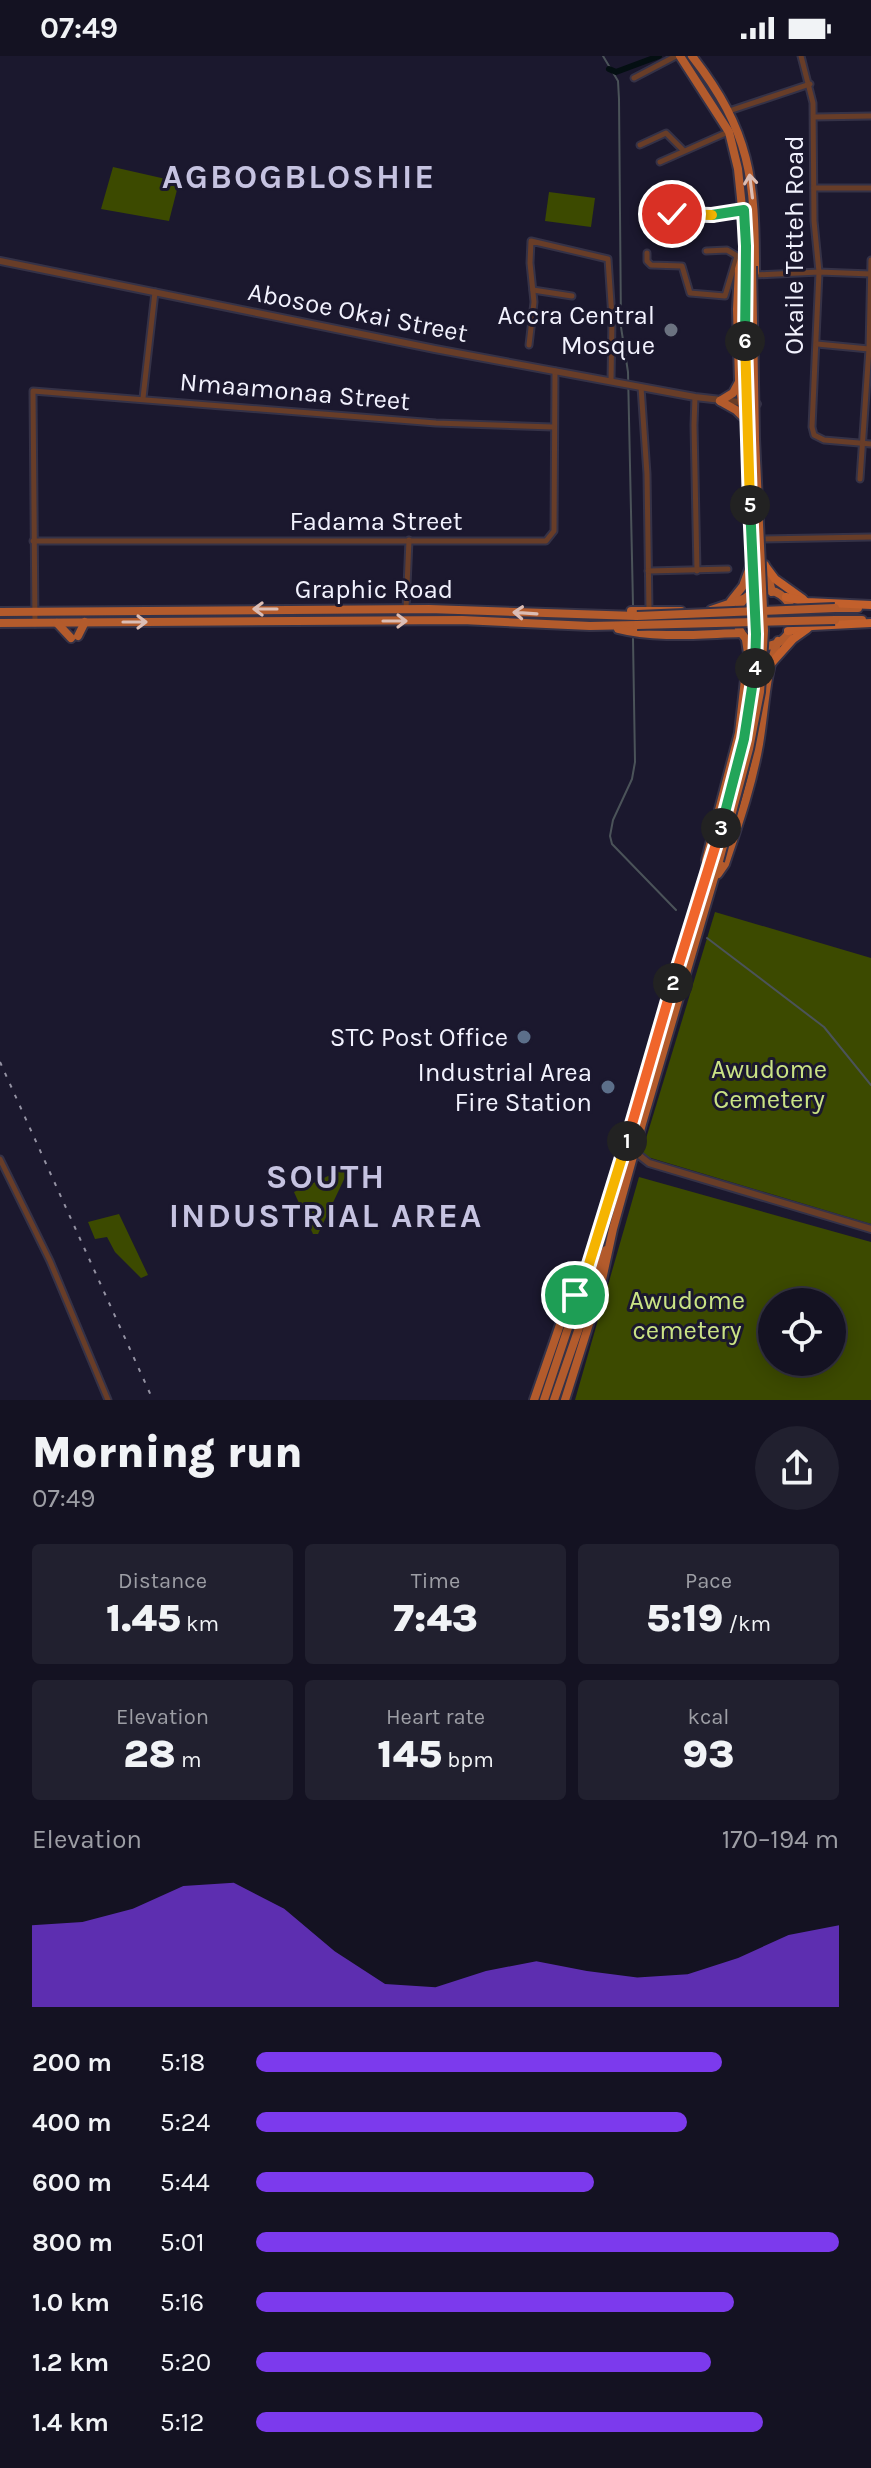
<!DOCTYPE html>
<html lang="en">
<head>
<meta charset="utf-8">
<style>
  :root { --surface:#141222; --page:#21202f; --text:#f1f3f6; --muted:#9d9ea5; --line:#333240; --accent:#7c3aed }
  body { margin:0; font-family:Karla,sans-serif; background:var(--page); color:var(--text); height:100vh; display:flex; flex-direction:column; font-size:30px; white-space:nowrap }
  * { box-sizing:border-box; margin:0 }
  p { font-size:26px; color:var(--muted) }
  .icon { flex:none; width:44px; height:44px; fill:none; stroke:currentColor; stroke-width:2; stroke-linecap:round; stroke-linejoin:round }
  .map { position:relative; height:1344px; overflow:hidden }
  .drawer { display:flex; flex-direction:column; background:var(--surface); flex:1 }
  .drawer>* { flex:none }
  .buttons { position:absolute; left:758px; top:1232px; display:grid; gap:16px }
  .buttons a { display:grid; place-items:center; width:88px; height:88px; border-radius:50%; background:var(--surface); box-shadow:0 4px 20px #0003,0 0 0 2px var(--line); font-size:40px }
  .pin { position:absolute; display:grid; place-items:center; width:68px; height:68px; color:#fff; margin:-34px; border:4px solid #fff; border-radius:50%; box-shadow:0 2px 8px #0007 }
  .km { position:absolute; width:40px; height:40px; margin:-20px; border-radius:50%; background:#222; color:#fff; font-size:22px; line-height:40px; text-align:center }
  .round { display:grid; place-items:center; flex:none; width:84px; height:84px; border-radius:42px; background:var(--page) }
  .headline { display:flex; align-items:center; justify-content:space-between; height:136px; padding:0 32px }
  h1 { font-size:44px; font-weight:800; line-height:60px }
  .metrics { display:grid; grid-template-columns:repeat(3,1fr); gap:12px; height:136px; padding:8px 32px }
  .metrics div { display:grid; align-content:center; border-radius:8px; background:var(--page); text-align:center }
  .metrics b { font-size:40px; font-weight:800 }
  .metrics small { font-size:22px; font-weight:400 }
  .metrics p { font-size:22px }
  .chart { height:224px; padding:16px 32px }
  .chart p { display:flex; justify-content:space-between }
  .chart svg { width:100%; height:144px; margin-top:8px; fill:var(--accent); opacity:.7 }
  ul { padding:0 32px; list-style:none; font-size:26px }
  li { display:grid; grid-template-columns:128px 96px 1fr; align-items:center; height:60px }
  li i { height:20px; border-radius:10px; background:var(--accent) }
  .status { display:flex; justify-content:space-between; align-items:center; height:56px; padding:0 40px; background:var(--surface); direction:ltr }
  .status svg { height:22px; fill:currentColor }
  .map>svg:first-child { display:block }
  .green { fill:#3c4a00; fill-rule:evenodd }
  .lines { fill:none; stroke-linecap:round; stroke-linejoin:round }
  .stream { stroke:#4b5359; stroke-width:2 }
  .canal { stroke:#040f12; stroke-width:6 }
  .minor-casing { stroke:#353247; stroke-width:9 }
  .tertiary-casing { stroke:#353247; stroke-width:10 }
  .primary-casing { stroke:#353247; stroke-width:12 }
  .trunk-casing { stroke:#353247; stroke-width:12 }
  .minor { stroke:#683d28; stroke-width:5 }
  .tertiary { stroke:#683d28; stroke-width:6 }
  .primary { stroke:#b35b2c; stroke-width:8 }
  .trunk { stroke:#c2602c; stroke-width:8 }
  .rail { stroke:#9492a3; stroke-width:2; stroke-dasharray:4 8; stroke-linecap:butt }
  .primary-bridge-casing { stroke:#353247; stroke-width:12; stroke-linecap:butt }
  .primary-bridge { stroke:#b35b2c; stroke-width:8 }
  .oneway { stroke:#dcbdb4 }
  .split-1-casing { stroke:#fff; stroke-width:16 }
  .split-2-casing { stroke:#fff; stroke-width:16 }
  .split-3-casing { stroke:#fff; stroke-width:16 }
  .split-4-casing { stroke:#fff; stroke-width:16 }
  .split-5-casing { stroke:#fff; stroke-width:16 }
  .split-6-casing { stroke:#fff; stroke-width:16 }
  .split-7-casing { stroke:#fff; stroke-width:16 }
  .split-8-casing { stroke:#fff; stroke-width:16 }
  .split-1 { stroke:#f5b400; stroke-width:10 }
  .split-2 { stroke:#f0652b; stroke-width:10 }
  .split-3 { stroke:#f0652b; stroke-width:10 }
  .split-4 { stroke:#22a559; stroke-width:10 }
  .split-5 { stroke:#22a559; stroke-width:10 }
  .split-6 { stroke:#f5b400; stroke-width:10 }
  .split-7 { stroke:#22a559; stroke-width:10 }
  .split-8 { stroke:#f5b400; stroke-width:10 }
  .worship-dot { fill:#6b7280; stroke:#1b182e; stroke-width:3 }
  .service-dot { fill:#5c6f8a; stroke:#1b182e; stroke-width:3 }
  .labels { text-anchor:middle; stroke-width:6; stroke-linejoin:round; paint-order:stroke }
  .street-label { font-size:26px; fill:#f2f2fe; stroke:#1b182e }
  .poi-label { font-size:26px; fill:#f2f2fe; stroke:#1b182e; text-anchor:end }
  .park-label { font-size:26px; fill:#cae385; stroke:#1b182e }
  .district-label { font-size:34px; font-weight:bold; letter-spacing:2px; fill:#c6c3e1; stroke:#1b182e }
</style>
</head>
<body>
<div class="status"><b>07:49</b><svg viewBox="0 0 49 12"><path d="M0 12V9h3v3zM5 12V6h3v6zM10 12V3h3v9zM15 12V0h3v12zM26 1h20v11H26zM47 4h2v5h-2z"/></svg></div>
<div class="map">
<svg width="871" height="1344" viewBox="0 0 871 1344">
  <rect width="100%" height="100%" fill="#1b182e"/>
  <g class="green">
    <polygon points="113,111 179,126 169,165 101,153"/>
    <polygon points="549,136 595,142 591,171 545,165"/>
    <polygon points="715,856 871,902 871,1168 641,1099"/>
    <polygon points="343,1113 348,1115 318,1178 313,1178 294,1136"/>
    <path d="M 639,1121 L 871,1186 L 871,1344 L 575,1344 ZM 772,1246 L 832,1246 L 832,1306 L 772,1306 Z"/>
    <polygon points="119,1158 148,1219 141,1222 115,1196 107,1181 95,1183 88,1166"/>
  </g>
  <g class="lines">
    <g class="stream">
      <polyline points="603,0 618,25 619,43 621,271 628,316 633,549"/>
      <polyline points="633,583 635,706 632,723 613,764 610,780 612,788 676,854"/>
      <polyline points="707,882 824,971 871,1029"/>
    </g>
    <polyline class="canal" points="609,13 616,16 659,0"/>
    <defs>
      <g id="minor">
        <polyline points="801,0 813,47 814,165 819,216 812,371 814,379 824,384 871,388"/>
        <polyline points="634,22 676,0"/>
        <polyline points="729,55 810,28"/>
        <polyline points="814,61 871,60"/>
        <polyline points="640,89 666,77 683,94"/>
        <polyline points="660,106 728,76"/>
        <polyline points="814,132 871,132"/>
        <polyline points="651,143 663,147 677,160 717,159 743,154"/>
        <polyline points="647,197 647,205 651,209 682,210 690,237 725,240 737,200 727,194 706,195"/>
        <polyline points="755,219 819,216 871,218"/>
        <polyline points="533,234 572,240"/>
        <polyline points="817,288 869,293"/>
        <polyline points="529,289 534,246 530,207 531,185 608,203 612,262 611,325"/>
        <polyline points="641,331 647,418 649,554"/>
        <polyline points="695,341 694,369 697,515"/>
        <polyline points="143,342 155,236"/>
        <polyline points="860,423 869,293 871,204"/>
        <polyline points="760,483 871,481"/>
        <polyline points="33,485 546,485 554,475 555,315"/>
        <polyline points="648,515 728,513"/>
        <polyline points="406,553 409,484"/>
        <polyline points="35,568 33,335 436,367 553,371"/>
        <polyline points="0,1103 50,1205 108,1344"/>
      </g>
      <g id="tertiary">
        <polyline points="0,205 435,293 695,341 757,348"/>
        <polyline points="635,1096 649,1107 871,1173"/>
      </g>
      <g id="primary">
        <polyline points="680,0 729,76 738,113 746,190 739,213 737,253 739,325 744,361"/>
        <path d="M 692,0 C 751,76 755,123 755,216"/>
        <polyline points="720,345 736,354 742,360"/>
        <polyline points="720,345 733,337 739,326"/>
        <polyline points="765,509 772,536"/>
        <circle cx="765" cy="562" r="28"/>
        <polyline points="731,545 743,530 751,508"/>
        <polyline points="835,552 858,552"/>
        <polyline points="711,554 743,543"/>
        <polyline points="631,555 681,555"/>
        <polyline points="0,556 429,553 637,560"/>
        <polyline points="835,564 862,564"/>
        <polyline points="0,567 462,564 590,570 637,569"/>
        <polyline points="57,567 71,582"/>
        <path d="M 617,570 L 618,573 C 656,583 702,578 741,577"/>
        <polyline points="78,580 85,566"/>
        <polyline points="707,818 706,804 739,677 748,597 746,584"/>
        <path d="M 718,818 L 725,808 C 738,769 752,729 759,688 C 765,653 765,618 778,585"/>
        <polyline points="534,1344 564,1257 578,1232"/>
        <polyline points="544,1344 609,1149 676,917 713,805"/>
        <polyline points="554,1344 606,1194"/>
        <polyline points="565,1344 600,1233 613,1173 642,1068 719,805"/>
      </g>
      <g id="trunk">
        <polyline points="766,511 775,523 803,543"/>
        <polyline points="786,541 807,546 871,549"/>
        <polyline points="788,575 812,570 871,567"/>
        <polyline points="768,611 793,583 807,573"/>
      </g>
    </defs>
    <use href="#minor" class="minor-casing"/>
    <use href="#tertiary" class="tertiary-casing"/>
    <use href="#primary" class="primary-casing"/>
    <use href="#trunk" class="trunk-casing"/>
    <use href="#minor" class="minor"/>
    <use href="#tertiary" class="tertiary"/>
    <use href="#primary" class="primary"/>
    <use href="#trunk" class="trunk"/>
    <polyline class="rail" points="0,1006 153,1344"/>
    <defs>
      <g id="primary-bridge">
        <polyline points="637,560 835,552"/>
        <polyline points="637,569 835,564"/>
        <polyline points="713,805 742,695 755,618 756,578 746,355 746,209"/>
        <polyline points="719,805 749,693 760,636 764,575 755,383 752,210"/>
      </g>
    </defs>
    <use href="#primary-bridge" class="primary-bridge-casing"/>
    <use href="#primary-bridge" class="primary-bridge"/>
  </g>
  <defs><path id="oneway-shaft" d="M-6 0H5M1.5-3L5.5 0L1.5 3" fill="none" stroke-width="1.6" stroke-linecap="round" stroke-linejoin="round" transform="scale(2)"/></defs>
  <g class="oneway">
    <use href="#oneway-shaft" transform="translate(751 130) rotate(-97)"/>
    <use href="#oneway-shaft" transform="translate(265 553) rotate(180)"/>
    <use href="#oneway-shaft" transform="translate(525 557) rotate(-176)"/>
    <use href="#oneway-shaft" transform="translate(395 565)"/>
    <use href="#oneway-shaft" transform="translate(135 566)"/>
  </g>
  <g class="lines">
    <defs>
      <polyline id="split-1" points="575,1239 585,1221 627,1085"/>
      <polyline id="split-2" points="627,1085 673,927"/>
      <polyline id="split-3" points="673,927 721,772"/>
      <polyline id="split-4" points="721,772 744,683 755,612"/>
      <polyline id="split-5" points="750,449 756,578 755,612"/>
      <polyline id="split-6" points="745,285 750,449"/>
      <polyline id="split-7" points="712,159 744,154 746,190 745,285"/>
      <polyline id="split-8" points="672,158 712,159"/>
    </defs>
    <use href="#split-1" class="split-1-casing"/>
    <use href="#split-2" class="split-2-casing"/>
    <use href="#split-3" class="split-3-casing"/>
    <use href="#split-4" class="split-4-casing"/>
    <use href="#split-5" class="split-5-casing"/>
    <use href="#split-6" class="split-6-casing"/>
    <use href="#split-7" class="split-7-casing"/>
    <use href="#split-8" class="split-8-casing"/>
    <use href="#split-1" class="split-1"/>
    <use href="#split-2" class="split-2"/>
    <use href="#split-3" class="split-3"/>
    <use href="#split-4" class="split-4"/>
    <use href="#split-5" class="split-5"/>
    <use href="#split-6" class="split-6"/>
    <use href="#split-7" class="split-7"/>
    <use href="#split-8" class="split-8"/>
  </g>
  <circle class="worship-dot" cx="671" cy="274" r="8"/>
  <g class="service-dot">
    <circle cx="524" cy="981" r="8"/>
    <circle cx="608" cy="1031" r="8"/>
  </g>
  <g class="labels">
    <g class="street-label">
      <text transform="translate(794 189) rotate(-90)" y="9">Okaile Tetteh Road</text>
      <text transform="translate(358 256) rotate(11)" y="9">Abosoe Okai Street</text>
      <text transform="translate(295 335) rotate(5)" y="9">Nmaamonaa Street</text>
      <text x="376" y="474">Fadama Street</text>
      <text x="374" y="542">Graphic Road</text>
    </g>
    <g class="poi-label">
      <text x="655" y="268">Accra Central<tspan x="655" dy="30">Mosque</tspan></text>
      <text x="508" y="990">STC Post Office</text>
      <text x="592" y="1025">Industrial Area<tspan x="592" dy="30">Fire Station</tspan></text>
    </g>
    <g class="park-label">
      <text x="769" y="1022">Awudome<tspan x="769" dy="30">Cemetery</tspan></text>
      <text x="687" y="1253">Awudome<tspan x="687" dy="30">cemetery</tspan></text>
    </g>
    <g class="district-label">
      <text x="299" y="132">AGBOGBLOSHIE</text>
      <text x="326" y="1132">SOUTH<tspan x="326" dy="39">INDUSTRIAL AREA</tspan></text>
    </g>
  </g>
</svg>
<div class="buttons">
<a><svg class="icon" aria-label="locate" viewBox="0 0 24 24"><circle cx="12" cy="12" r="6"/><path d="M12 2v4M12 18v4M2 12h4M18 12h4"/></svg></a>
</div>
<div class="pin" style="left:575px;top:1239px;background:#1e9e55"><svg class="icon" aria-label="arrive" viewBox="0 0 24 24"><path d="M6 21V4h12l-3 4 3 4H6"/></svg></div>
<div class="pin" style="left:672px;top:158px;background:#d93025"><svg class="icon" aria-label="check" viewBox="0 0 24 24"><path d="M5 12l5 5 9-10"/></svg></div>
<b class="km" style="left:627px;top:1085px">1</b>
<b class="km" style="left:673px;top:927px">2</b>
<b class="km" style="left:721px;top:772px">3</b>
<b class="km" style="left:755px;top:612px">4</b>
<b class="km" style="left:750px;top:449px">5</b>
<b class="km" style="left:745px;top:285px">6</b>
</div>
<section class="drawer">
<div class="headline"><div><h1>Morning run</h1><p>07:49</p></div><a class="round"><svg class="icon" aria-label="share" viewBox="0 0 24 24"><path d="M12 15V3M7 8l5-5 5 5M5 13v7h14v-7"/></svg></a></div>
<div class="metrics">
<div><p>Distance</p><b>1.45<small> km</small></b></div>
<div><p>Time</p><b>7:43</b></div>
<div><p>Pace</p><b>5:19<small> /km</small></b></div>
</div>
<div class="metrics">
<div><p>Elevation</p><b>28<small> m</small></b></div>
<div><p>Heart rate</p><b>145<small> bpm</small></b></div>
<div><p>kcal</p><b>93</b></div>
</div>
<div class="chart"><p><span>Elevation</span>170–194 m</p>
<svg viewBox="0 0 160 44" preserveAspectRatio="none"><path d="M0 44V19L10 18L20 14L30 7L40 6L50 14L60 27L70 37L80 38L90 33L100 30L110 33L120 35L130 34L140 29L150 22L160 19V44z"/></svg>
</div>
<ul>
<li><b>200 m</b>5:18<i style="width:80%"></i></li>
<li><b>400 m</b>5:24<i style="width:74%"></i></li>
<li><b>600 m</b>5:44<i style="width:58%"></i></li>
<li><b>800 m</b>5:01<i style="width:100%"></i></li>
<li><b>1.0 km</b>5:16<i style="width:82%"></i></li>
<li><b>1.2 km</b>5:20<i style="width:78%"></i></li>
<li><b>1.4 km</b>5:12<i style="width:87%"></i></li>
</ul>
</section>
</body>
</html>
